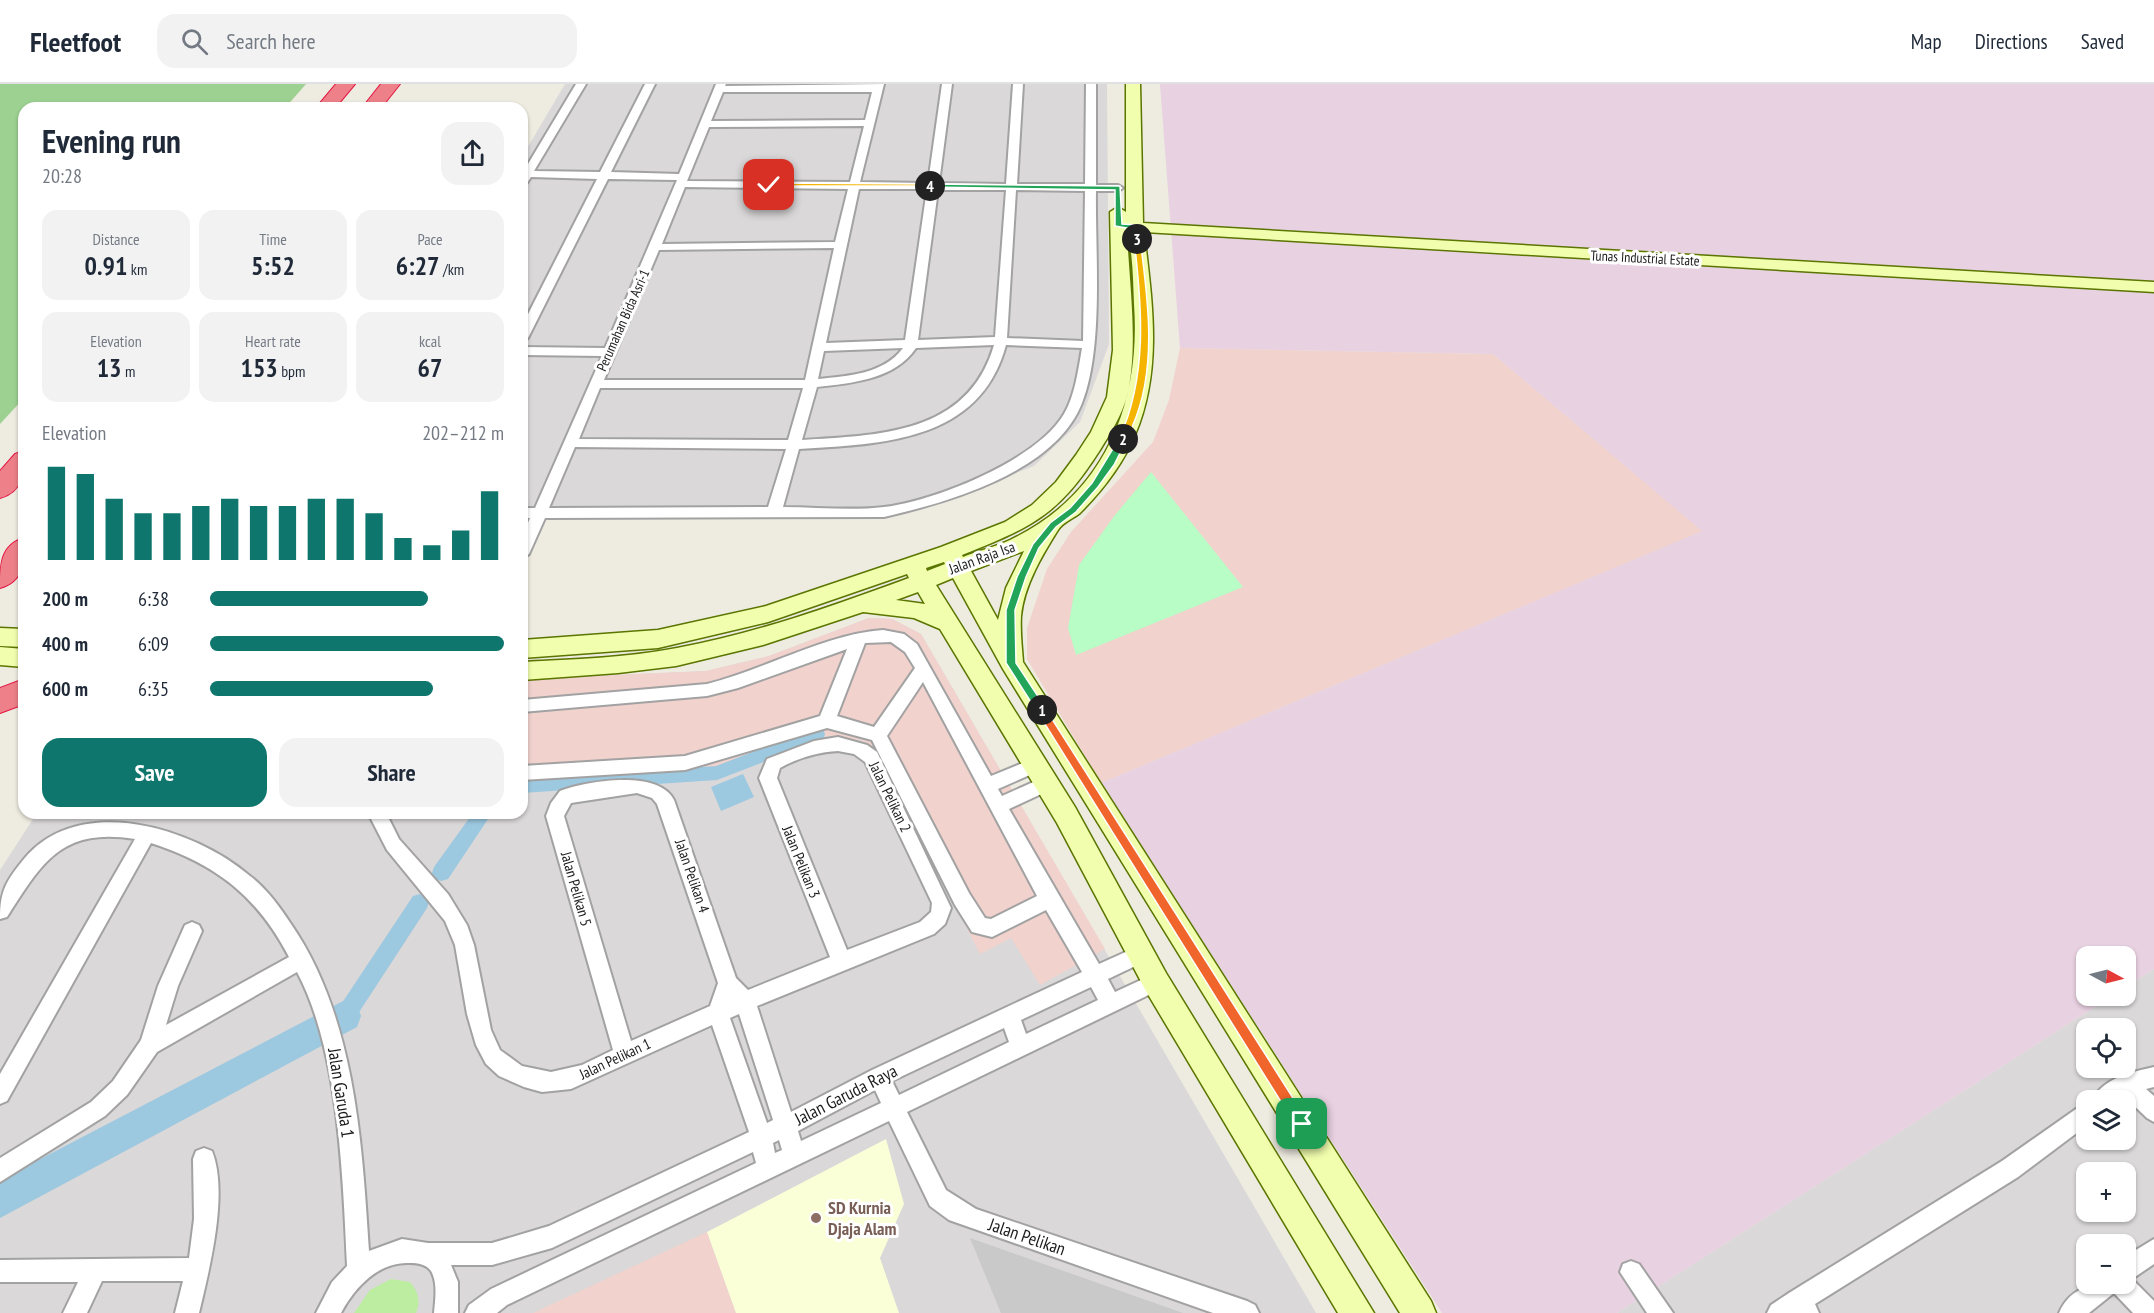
<!DOCTYPE html>
<html lang="en">
<head>
<meta charset="utf-8">
<style>
  :root { --surface:#fff; --page:#f2f2f3; --text:#1f2937; --muted:#747a83; --line:#e0e1e3; --accent:#0f766e }
  body { margin:0; font-family:"PT Sans Narrow",sans-serif; background:var(--page); color:var(--text); height:100vh; display:flex; flex-direction:column; font-size:22px; white-space:nowrap }
  * { box-sizing:border-box; margin:0 }
  p { font-size:20px; color:var(--muted) }
  .icon { flex:none; width:33px; height:33px; fill:none; stroke:currentColor; stroke-width:2; stroke-linecap:round; stroke-linejoin:round }
  .map { position:relative; flex:1; overflow:hidden }
  .drawer { position:absolute; left:18px; top:18px; width:510px; height:717px; display:flex; flex-direction:column; background:var(--surface); border-radius:18px; box-shadow:0 2px 4px #0004 }
  .drawer>* { flex:none }
  .needle { width:39px; rotate:97deg }
  .controls { position:absolute; left:2076px; top:862px; display:grid; gap:12px }
  .controls a { display:grid; place-items:center; width:60px; height:60px; border-radius:12px; background:var(--surface); box-shadow:0 2px 4px #0004; font-size:30px }
  .pin { position:absolute; display:grid; place-items:center; width:51px; height:51px; color:#fff; margin:-26px; border-radius:12px; box-shadow:0 3px 9px #0006 }
  .km { position:absolute; width:30px; height:30px; margin:-15px; border-radius:50%; background:#222; color:#fff; font-size:16px; line-height:30px; text-align:center }
  .round { display:grid; place-items:center; flex:none; width:63px; height:63px; border-radius:18px; background:var(--page) }
  .headline { display:flex; align-items:center; justify-content:space-between; height:102px; padding:0 24px }
  h1 { font-size:33px; font-weight:600; line-height:45px }
  .figures { display:grid; grid-template-columns:repeat(3,1fr); gap:9px; height:102px; padding:6px 24px }
  .figures div { display:grid; align-content:center; border-radius:15px; background:var(--page); text-align:center }
  .figures b { font-size:26px; font-weight:600 }
  .figures small { font-size:16px; font-weight:400 }
  .figures p { font-size:16px }
  .chart { height:168px; padding:12px 24px }
  .chart p { display:flex; justify-content:space-between }
  .chart svg { width:100%; height:108px; margin-top:6px; stroke:var(--accent); stroke-width:6 }
  .action { display:flex; gap:12px; margin-top:auto; padding:12px 24px }
  .action a { flex:1; height:69px; border-radius:18px; background:var(--accent); color:#fff; font-size:24px; font-weight:600; line-height:69px; text-align:center }
  .action a+a { background:var(--page); color:var(--text) }
  ul { padding:0 24px; list-style:none; font-size:20px }
  li { display:grid; grid-template-columns:96px 72px 1fr; align-items:center; height:45px }
  li i { height:15px; border-radius:8px; background:var(--accent) }
  header { display:flex; align-items:center; gap:36px; box-sizing:border-box; height:84px; padding:0 30px; background:var(--surface); border-bottom:2px solid var(--line) }
  header strong { font-size:28px }
  nav { display:flex; gap:33px; margin-inline-start:auto; font-size:21px }
  .search { width:420px; height:54px; background:var(--page); display:flex; align-items:center; gap:15px; box-sizing:border-box; padding:0 21px; border-radius:18px; color:var(--muted); font-size:22px }
  .map>svg:first-child { display:block }
  .residential { fill:#dad8d8; fill-rule:evenodd }
  .commercial { fill:#f1d2cd }
  .industrial { fill:#e8d1e1 }
  .education { fill:#faffd8 }
  .religious { fill:#c9c9c9 }
  .grass { fill:#bdeda0 }
  .forest { fill:#9cd191 }
  .park { fill:#b7fdc5 }
  .water { fill:#9cc8e0 }
  .lines { fill:none; stroke-linecap:round; stroke-linejoin:round }
  .canal { fill:#9cc8e0; fill-rule:evenodd }
  .river { fill:#9cc8e0; fill-rule:evenodd }
  .street-casing { stroke:#a2a2a2; stroke-width:4 }
  .secondary-casing { stroke:#5a7500; stroke-width:3 }
  .highway-casing { stroke:#e31644; stroke-width:2 }
  .street { fill:#fff; fill-rule:evenodd }
  .secondary { fill:#f1fead; fill-rule:evenodd }
  .highway { fill:#ed8088; fill-rule:evenodd }
  .split-1 { fill:#f0652b; stroke:#fff; stroke-width:1.5 }
  .split-2 { fill:#22a559; stroke:#fff; stroke-width:1.5 }
  .split-3 { fill:#f5b400; stroke:#fff; stroke-width:1.5 }
  .split-4 { fill:#22a559; stroke:#fff; stroke-width:1.5 }
  .split-5 { fill:#f5b400; stroke:#fff; stroke-width:1.5 }
  .education-dot { fill:#8d6e63; stroke:#fff; stroke-width:2 }
  .labels { text-anchor:middle; stroke-width:6; stroke-linejoin:round; paint-order:stroke }
  .far-street-label { font-size:14px; fill:#1b1b1b; stroke:#fff }
  .street-label { font-size:15px; fill:#1b1b1b; stroke:#fff }
  .near-street-label { font-size:18px; fill:#1b1b1b; stroke:#fff }
  .near-education-label { font-size:18px; font-weight:bold; fill:#785e54; stroke:#fff; text-anchor:start }
</style>
</head>
<body>
<header>
<strong>Fleetfoot</strong>
<div class="search"><svg class="icon" aria-label="search" viewBox="0 0 24 24"><circle cx="10" cy="10" r="6"/><path d="M15 15l6 6"/></svg>Search here</div>
<nav><a>Map</a><a>Directions</a><a>Saved</a></nav>
</header>
<div class="map">
<svg width="2154" height="1229" viewBox="0 0 2154 1229">
  <rect width="100%" height="100%" fill="#eeebe0"/>
  <g class="residential">
    <polygon points="565,0 1107,0 1109,260 1080,338 1034,382 928,423 867,435 522,434 522,73"/>
    <polygon points="869,534 892,535 921,550 1316,1229 0,1229 0,786 37,729 522,729 522,595 706,587 769,572"/>
    <path d="M 2154,885 L 2154,1229 L 1617,1229 L 2112,912 L 2126,912 L 2126,903 ZM 2086,945 L 2126,945 L 2126,984 L 2086,984 ZM 2086,1017 L 2126,1017 L 2126,1056 L 2086,1056 ZM 2086,1089 L 2126,1089 L 2126,1128 L 2086,1128 ZM 2086,1161 L 2126,1161 L 2126,1200 L 2086,1200 Z"/>
  </g>
  <g class="commercial">
    <polygon points="1180,264 1493,270 1703,447 1101,699 1027,575 1027,544 1047,485 1071,448 1153,358 1169,316"/>
    <polygon points="869,534 892,535 921,550 1105,865 1040,901 1011,854 980,870 880,674 861,656 816,651 712,688 522,700 522,595 706,587 769,572"/>
    <polygon points="707,1148 736,1229 533,1229"/>
  </g>
  <polygon class="industrial" points="1160,0 2154,0 2154,885 2126,903 2126,873 2086,873 2086,912 2112,912 1617,1229 1442,1229 1101,699 1702,447 1493,270 1180,264"/>
  <polygon class="education" points="886,1055 904,1120 880,1174 899,1229 736,1229 707,1148"/>
  <polygon class="religious" points="970,1154 1183,1229 1001,1229"/>
  <path class="grass" d="M 391,1195 L 410,1198 C 418,1207 421,1217 416,1229 L 354,1229 L 370,1206 Z"/>
  <polygon class="forest" points="0,0 306,0 285,24 24,24 24,314 0,340"/>
  <polygon class="park" points="1151,388 1243,503 1076,571 1068,544 1079,481 1115,431"/>
  <polygon class="water" points="743,690 754,713 721,727 711,703"/>
  <g class="lines">
    <g class="canal">
      <polygon points="817,643 823,645 825,650 823,655 717,696 522,709 522,695 716,682"/>
      <polygon points="473,729 492,729 448,795 441,797 434,795 432,789 434,783"/>
      <polygon points="420,810 427,812 429,818 427,824 352,939 345,941 338,939 335,932 338,925 413,812"/>
    </g>
    <polygon class="river" points="345,916 357,921 361,932 357,943 0,1134 0,1096"/>
    <defs>
      <g id="street">
        <path d="M 576,0 L 586,0 L 534,87 L 600,88 L 645,0 L 655,0 L 611,88 L 679,90 L 716,0 L 726,0 L 725,2 L 884,0 L 860,98 L 928,99 L 942,0 L 952,0 L 939,99 L 1006,100 L 1013,0 L 1023,0 L 1017,100 L 1085,100 L 1086,0 L 1096,0 L 1096,101 L 1118,101 L 1123,104 L 1118,107 L 1096,107 C 1095,168 1104,263 1082,319 C 1055,388 949,418 884,433 L 545,434 L 529,470 L 522,475 L 522,453 L 530,434 L 522,434 L 522,424 L 535,424 L 602,272 L 522,271 L 522,263 L 605,264 L 677,96 L 608,95 L 528,254 L 522,258 L 522,242 L 597,95 L 531,93 L 527,99 L 522,100 L 522,90 ZM 723,8 L 872,8 L 865,36 L 711,37 ZM 864,42 L 850,98 L 687,97 L 709,43 ZM 685,103 L 848,105 L 835,158 L 662,160 ZM 859,105 L 927,105 L 905,256 L 826,259 ZM 938,106 L 1006,106 L 995,253 L 918,256 ZM 1016,106 L 1085,107 L 1083,257 L 1007,254 ZM 834,164 L 805,296 L 604,296 L 659,166 ZM 994,261 C 968,351 878,351 802,356 L 817,303 C 852,299 894,296 916,264 ZM 1006,261 L 1082,264 C 1078,287 1075,311 1064,330 C 1037,376 935,417 884,423 C 851,427 816,423 783,423 L 799,365 C 882,360 980,358 1006,261 ZM 903,264 C 884,290 848,292 818,295 L 824,267 ZM 600,304 L 803,304 L 788,356 L 579,355 ZM 575,363 L 786,365 L 768,423 L 549,424 Z"/>
        <path d="M 883,546 L 904,550 L 917,560 L 991,692 L 1035,674 L 1041,676 L 1044,681 L 1041,686 L 998,705 L 1002,712 L 1040,695 L 1046,693 L 1052,695 L 1055,700 L 1052,705 L 1009,725 L 1099,880 L 1141,861 L 1148,864 L 1151,870 L 1148,876 L 1108,895 L 1115,908 L 1156,889 L 1163,892 L 1166,898 L 1163,904 L 907,1028 L 946,1106 L 976,1125 L 1247,1217 L 1255,1221 L 1259,1229 L 1213,1229 L 949,1136 L 930,1122 L 889,1037 L 507,1221 L 497,1229 L 465,1229 L 469,1221 L 491,1205 L 756,1079 L 753,1068 L 552,1164 L 492,1181 L 451,1181 L 458,1198 L 458,1229 L 434,1229 C 435,1216 438,1199 431,1187 C 426,1180 418,1179 410,1179 C 379,1177 354,1204 341,1229 L 316,1229 L 332,1198 L 347,1182 C 343,1095 339,966 297,888 L 157,968 L 127,1011 L 105,1032 L 0,1098 L 0,1074 L 91,1018 L 113,997 L 141,956 L 158,902 L 185,841 L 192,838 L 199,841 L 202,847 L 178,902 L 166,941 L 289,873 C 257,812 216,780 151,759 L 7,1017 L 0,1020 L 0,990 L 135,755 C 62,743 42,778 7,833 L 0,835 C 0,807 6,797 24,775 C 79,708 194,744 250,792 C 266,804 280,823 291,840 C 355,933 362,1058 369,1167 L 402,1155 L 428,1159 L 492,1159 L 549,1142 L 749,1048 L 712,941 L 571,1005 L 542,1008 L 524,1003 L 499,992 L 486,980 L 476,961 L 467,930 L 455,861 L 445,837 L 387,766 L 368,729 L 386,729 L 399,755 L 448,810 L 467,841 L 474,861 L 491,946 L 500,966 L 522,982 L 551,988 L 582,981 L 613,966 L 546,732 L 551,719 L 560,707 C 587,697 658,685 674,716 L 736,894 L 748,906 L 830,873 L 759,694 L 767,675 L 814,657 L 838,653 L 867,661 L 877,668 L 951,824 L 945,840 L 934,850 L 757,922 L 791,1028 L 872,986 L 1082,888 L 1046,826 L 992,853 L 972,848 L 955,821 L 872,656 L 827,644 L 685,686 L 522,696 L 522,682 L 685,672 L 820,632 L 847,565 L 738,604 L 707,612 L 522,628 L 522,616 L 707,600 C 764,586 825,550 883,546 ZM 891,558 L 905,568 L 915,584 L 874,643 L 837,632 L 865,559 ZM 923,598 L 1037,812 L 991,835 L 985,834 L 969,809 L 887,652 ZM 838,667 L 854,670 L 865,678 L 932,819 L 931,828 L 920,838 L 847,866 L 777,694 L 780,684 C 798,674 818,668 838,667 ZM 637,709 L 652,714 L 657,720 L 718,899 L 710,922 L 631,957 L 564,732 L 571,719 ZM 1091,903 L 1098,916 L 1026,950 L 1021,936 ZM 739,930 L 773,1036 L 767,1039 L 730,934 ZM 1004,944 L 1009,958 L 899,1011 L 892,997 ZM 875,1006 L 881,1019 L 801,1057 L 798,1047 ZM 779,1056 L 782,1066 L 775,1069 L 773,1059 Z"/>
        <path d="M 2154,983 L 2154,1003 L 2146,1005 L 2154,1012 L 2154,1038 L 2147,1034 L 2125,1013 L 2120,1017 L 2092,1017 C 2102,994 2132,988 2154,983 Z"/>
        <polygon points="2086,1018 2086,1042 2018,1093 1815,1220 1819,1229 1767,1229 1771,1221 1789,1209 2002,1077"/>
        <path d="M 204,1064 L 212,1067 C 229,1109 209,1187 199,1229 L 175,1229 L 183,1197 L 102,1197 L 87,1229 L 63,1229 L 78,1198 L 0,1198 L 0,1176 L 189,1174 L 194,1135 L 193,1075 L 196,1067 Z"/>
        <path d="M 2154,1155 L 2154,1180 L 2132,1195 L 2154,1217 L 2154,1229 L 2133,1229 L 2114,1209 L 2089,1229 L 2059,1229 C 2072,1199 2098,1200 2126,1200 L 2126,1172 Z"/>
        <polygon points="1631,1177 1639,1180 1673,1229 1647,1229 1620,1188 1623,1180"/>
      </g>
      <g id="secondary">
        <path d="M 1126,0 L 1140,0 L 1143,139 L 2154,198 L 2154,208 L 1144,148 C 1152,217 1163,285 1135,351 C 1123,380 1102,407 1080,429 C 1074,434 1062,439 1058,446 C 1043,470 1024,501 1021,532 C 1020,548 1022,563 1023,578 L 1431,1217 L 1436,1229 L 1400,1229 L 1003,585 L 953,494 L 936,501 L 1075,723 L 1166,889 L 1374,1229 L 1338,1229 L 1146,907 L 1057,739 L 940,545 L 914,534 L 863,528 L 763,561 L 676,582 L 618,589 L 522,596 L 522,578 C 574,575 626,574 677,564 C 757,549 833,522 909,494 L 907,490 L 768,538 L 658,564 L 522,574 L 522,556 L 658,546 L 766,522 L 941,463 L 1005,438 L 1032,421 L 1056,398 L 1076,371 L 1091,348 L 1107,313 L 1113,266 L 1110,128 L 1118,123 L 1126,128 ZM 1127,147 C 1133,169 1133,197 1134,220 C 1141,320 1105,411 1010,456 C 995,463 978,467 963,473 L 962,471 C 1032,443 1058,432 1100,366 C 1110,350 1122,331 1127,312 C 1139,263 1129,198 1127,147 ZM 1024,467 L 1006,504 L 998,536 L 971,487 ZM 944,478 L 945,480 L 927,487 L 926,484 ZM 918,508 L 925,520 L 896,516 Z"/>
        <polygon points="0,544 24,545 24,563 0,562"/>
        <polygon points="0,563 24,565 24,583 0,581"/>
      </g>
      <g id="highway">
        <polygon points="336,0 355,0 335,24 316,24"/>
        <polygon points="381,0 400,0 381,24 362,24"/>
        <path d="M 24,367 C 24,388 23,408 0,414 L 0,387 L 15,370 Z"/>
        <path d="M 24,454 C 24,476 25,497 0,504 C 0,482 0,461 24,454 Z"/>
        <polygon points="24,595 24,620 0,629 0,604"/>
      </g>
    </defs>
    <use href="#street" class="street-casing"/>
    <use href="#secondary" class="secondary-casing"/>
    <use href="#highway" class="highway-casing"/>
    <use href="#street" class="street"/>
    <use href="#secondary" class="secondary"/>
    <use href="#highway" class="highway"/>
  </g>
  <polygon class="split-1" points="1042,622 1045,624 1307,1036 1307,1045 1298,1045 1038,629 1037,626"/>
  <polygon class="split-2" points="1120,353 1127,355 1114,381 1098,403 1076,428 1056,443 1039,464 1026,493 1015,526 1016,579 1047,626 1042,630 1038,629 1006,579 1006,526 1017,493 1033,460 1050,439 1070,424 1092,399"/>
  <path class="split-3" d="M 1137,153 L 1140,155 C 1148,214 1158,286 1132,343 C 1130,349 1128,354 1123,357 L 1119,355 C 1148,292 1142,222 1134,155 Z"/>
  <polygon class="split-4" points="930,100 1120,102 1122,140 1138,141 1140,155 1134,156 1132,145 1115,142 1115,106 928,103"/>
  <polygon class="split-5" points="769,99 930,100 933,102 767,102"/>
  <circle class="education-dot" cx="816" cy="1134" r="6"/>
  <g class="labels">
    <g class="far-street-label">
      <text transform="translate(1645 174) rotate(3)" y="5">Tunas Industrial Estate</text>
      <text transform="translate(623 236) rotate(-66)" y="5">Perumahan Bida Asri-1</text>
    </g>
    <g class="street-label">
      <text transform="translate(982 474) rotate(-20)" y="5">Jalan Raja Isa</text>
      <text transform="translate(890 713) rotate(64)" y="5">Jalan Pelikan 2</text>
      <text transform="translate(801 778) rotate(68)" y="5">Jalan Pelikan 3</text>
      <text transform="translate(692 792) rotate(71)" y="5">Jalan Pelikan 4</text>
      <text transform="translate(576 805) rotate(74)" y="5">Jalan Pelikan 5</text>
      <text transform="translate(615 975) rotate(-25)" y="5">Jalan Pelikan 1</text>
    </g>
    <g class="near-street-label">
      <text transform="translate(341 1009) rotate(81)" y="6">Jalan Garuda 1</text>
      <text transform="translate(846 1011) rotate(-27)" y="6">Jalan Garuda Raya</text>
      <text transform="translate(1027 1153) rotate(19)" y="6">Jalan Pelikan</text>
    </g>
    <g class="near-education-label">
      <text x="828" y="1130">SD Kurnia<tspan x="828" dy="21">Djaja Alam</tspan></text>
    </g>
  </g>
</svg>
<div class="controls">
<a><svg class="needle" viewBox="-14 -14 28 28"><path d="M0-13l5 13h-10z" fill="#e53935"/><path d="M0 13l5-13h-10z" fill="#747a83"/></svg></a>
<a><svg class="icon" aria-label="locate" viewBox="0 0 24 24"><circle cx="12" cy="12" r="6"/><path d="M12 2v4M12 18v4M2 12h4M18 12h4"/></svg></a>
<a><svg class="icon" aria-label="layers" viewBox="0 0 24 24"><path d="M12 4l9 5-9 5-9-5zM3 14l9 5 9-5"/></svg></a>
<a>+</a>
<a>−</a>
</div>
<div class="pin" style="left:1302px;top:1040px;background:#1e9e55"><svg class="icon" aria-label="arrive" viewBox="0 0 24 24"><path d="M6 21V4h12l-3 4 3 4H6"/></svg></div>
<div class="pin" style="left:769px;top:101px;background:#d93025"><svg class="icon" aria-label="check" viewBox="0 0 24 24"><path d="M5 12l5 5 9-10"/></svg></div>
<b class="km" style="left:1042px;top:626px">1</b>
<b class="km" style="left:1123px;top:355px">2</b>
<b class="km" style="left:1137px;top:155px">3</b>
<b class="km" style="left:930px;top:102px">4</b>
<section class="drawer">
<div class="headline"><div><h1>Evening run</h1><p>20:28</p></div><a class="round"><svg class="icon" aria-label="share" viewBox="0 0 24 24"><path d="M12 15V3M7 8l5-5 5 5M5 13v7h14v-7"/></svg></a></div>
<div class="figures">
<div><p>Distance</p><b>0.91<small> km</small></b></div>
<div><p>Time</p><b>5:52</b></div>
<div><p>Pace</p><b>6:27<small> /km</small></b></div>
</div>
<div class="figures">
<div><p>Elevation</p><b>13<small> m</small></b></div>
<div><p>Heart rate</p><b>153<small> bpm</small></b></div>
<div><p>kcal</p><b>67</b></div>
</div>
<div class="chart"><p><span>Elevation</span>202–212 m</p>
<svg viewBox="0 0 160 44" preserveAspectRatio="none"><path d="M5 44V6M15 44V9M25 44V19M35 44V25M45 44V25M55 44V22M65 44V19M75 44V22M85 44V22M95 44V19M105 44V19M115 44V25M125 44V35M135 44V38M145 44V32M155 44V16"/></svg>
</div>
<ul>
<li><b>200 m</b>6:38<i style="width:74%"></i></li>
<li><b>400 m</b>6:09<i style="width:100%"></i></li>
<li><b>600 m</b>6:35<i style="width:76%"></i></li>
</ul>
<div class="action"><a>Save</a><a>Share</a></div>
</section>
</div>
</body>
</html>
